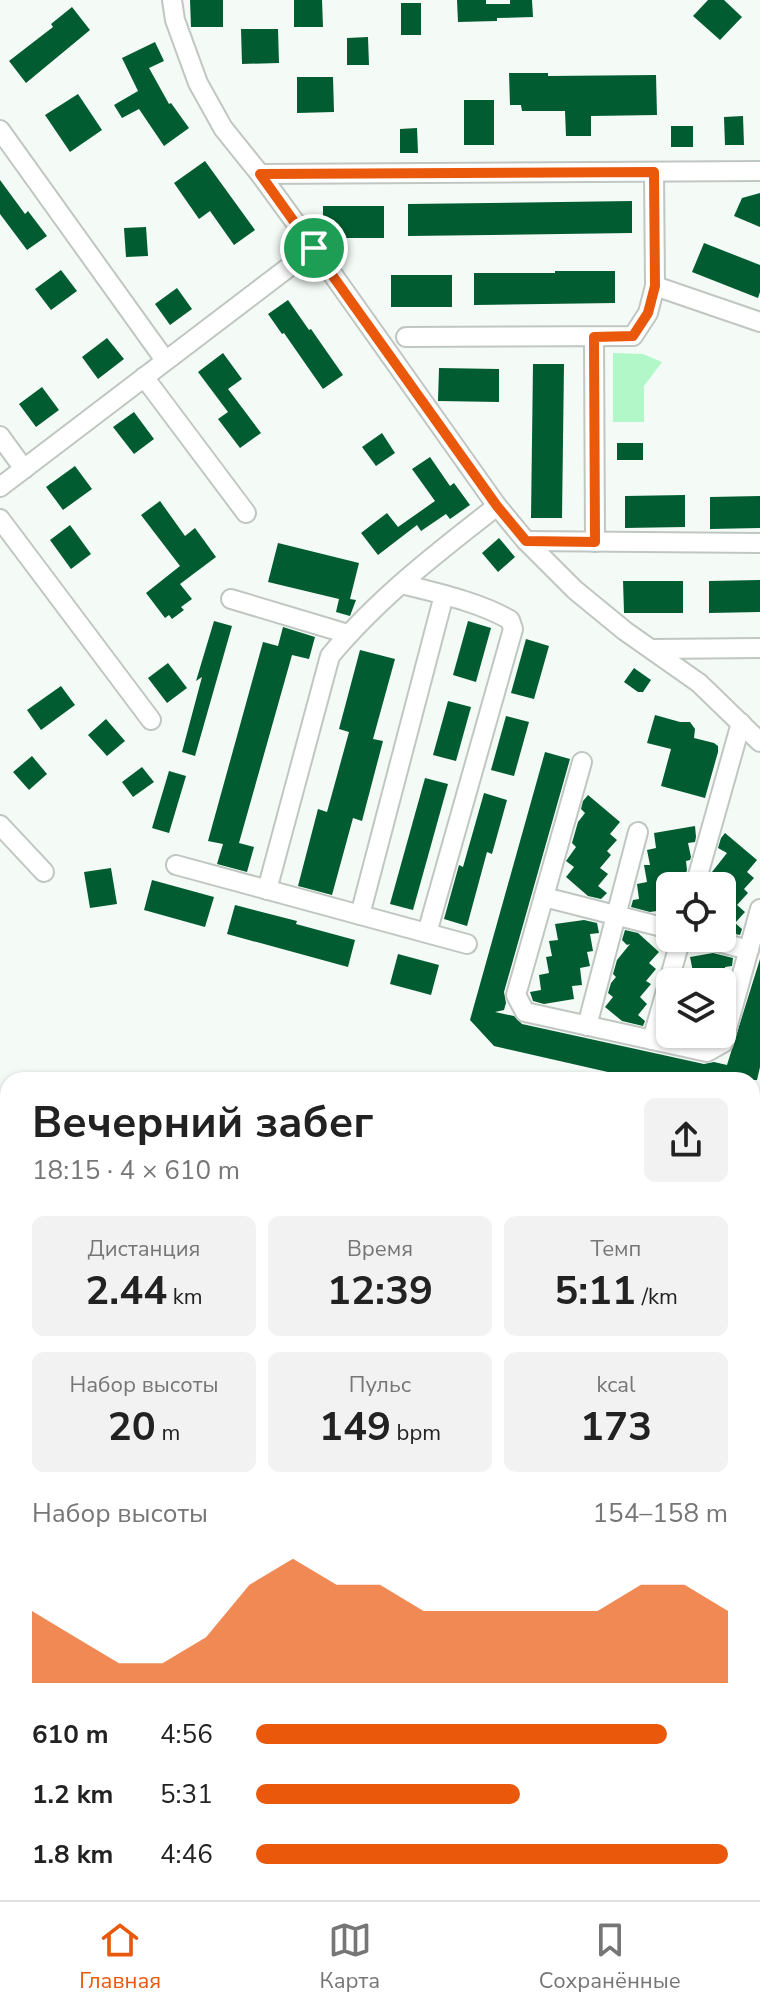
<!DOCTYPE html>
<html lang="ru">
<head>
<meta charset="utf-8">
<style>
  :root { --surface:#fff; --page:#f2f2f2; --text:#222; --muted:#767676; --line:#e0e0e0; --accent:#ea580c }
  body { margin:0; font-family:"Nunito Sans",sans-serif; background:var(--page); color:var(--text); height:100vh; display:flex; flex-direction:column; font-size:30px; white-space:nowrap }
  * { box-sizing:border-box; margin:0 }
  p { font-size:26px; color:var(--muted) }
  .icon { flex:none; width:44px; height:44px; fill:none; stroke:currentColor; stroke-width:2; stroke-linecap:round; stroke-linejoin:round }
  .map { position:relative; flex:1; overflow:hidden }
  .side { position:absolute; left:0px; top:1072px; width:760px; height:828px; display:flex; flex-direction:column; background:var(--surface); border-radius:24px 24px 0 0; box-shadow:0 2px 6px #0004 }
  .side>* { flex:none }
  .fabs { position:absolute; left:656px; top:872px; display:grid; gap:16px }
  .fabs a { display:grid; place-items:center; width:80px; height:80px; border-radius:12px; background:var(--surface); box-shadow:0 2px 6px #0004; font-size:40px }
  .pin { position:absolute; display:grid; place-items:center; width:68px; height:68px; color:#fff; margin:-34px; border:4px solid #fff; border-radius:50%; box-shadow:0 2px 8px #0007 }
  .round { display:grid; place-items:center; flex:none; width:84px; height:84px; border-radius:12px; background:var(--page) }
  .overview { display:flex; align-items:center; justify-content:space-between; height:136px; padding:0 32px }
  h1 { font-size:44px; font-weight:700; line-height:60px }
  .figures { display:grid; grid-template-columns:repeat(3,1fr); gap:12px; height:136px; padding:8px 32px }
  .figures div { display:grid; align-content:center; border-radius:12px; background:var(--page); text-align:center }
  .figures b { font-size:40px; font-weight:700 }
  .figures small { font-size:22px; font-weight:400 }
  .figures p { font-size:22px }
  .chart { height:224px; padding:16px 32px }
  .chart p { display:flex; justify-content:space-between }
  .chart svg { width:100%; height:144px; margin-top:8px; fill:var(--accent); opacity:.7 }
  ul { padding:0 32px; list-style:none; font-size:26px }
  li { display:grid; grid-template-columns:128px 96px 1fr; align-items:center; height:60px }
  li i { height:20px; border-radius:10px; background:var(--accent) }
  .tabs { display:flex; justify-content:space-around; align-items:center; height:112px; border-top:2px solid var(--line); background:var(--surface); font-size:22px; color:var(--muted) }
  .tabs a { display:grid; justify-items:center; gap:4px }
  .tabs .active { color:var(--accent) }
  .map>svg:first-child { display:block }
  .green { fill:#b1f7c7 }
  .building { fill:#015d31 }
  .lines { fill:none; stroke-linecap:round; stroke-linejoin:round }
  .minor-casing { stroke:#c0c7c2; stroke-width:22 }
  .minor { stroke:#fff; stroke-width:18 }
  .route-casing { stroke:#fff; stroke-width:16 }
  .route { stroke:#ea580c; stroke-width:10 }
</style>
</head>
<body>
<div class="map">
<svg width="760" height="1900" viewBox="0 0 760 1900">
  <rect width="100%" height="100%" fill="#f4fbf6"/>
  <g class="green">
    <polygon points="613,353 643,354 662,362 644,386 644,422 613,422"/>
    <polygon points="8,1153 8,1263 0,1264 0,1183"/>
    <polygon points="760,1445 760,1900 638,1900 639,1892 752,1892 752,1455"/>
  </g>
  <g class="building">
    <polygon points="190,0 223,0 223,27 191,27"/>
    <polygon points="294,0 322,0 323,27 294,27"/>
    <polygon points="457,0 486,0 486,4 510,4 510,0 532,0 533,17 497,18 497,21 458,22"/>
    <polygon points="708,0 724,0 742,17 720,40 693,16"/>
    <rect x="401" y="3" width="20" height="32"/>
    <polygon points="72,7 90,30 26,83 9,61 53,27 51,24"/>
    <polygon points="241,29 278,29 279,63 242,64"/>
    <polygon points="368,37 369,65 347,65 347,38"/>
    <polygon points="155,42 164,61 149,68 169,104 171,103 189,128 164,146 139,109 122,118 114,105 138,91 122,58"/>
    <polygon points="509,73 548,73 548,76 656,75 657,115 591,116 591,136 566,136 565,111 522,111 521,105 510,105"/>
    <polygon points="297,77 333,77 334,112 297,113"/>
    <polygon points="78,94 102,130 70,152 45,115"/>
    <rect x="464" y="100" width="30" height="45"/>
    <polygon points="743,116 744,145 725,145 724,117"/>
    <rect x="671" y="126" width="22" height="21"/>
    <polygon points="417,128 418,153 400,153 400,129"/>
    <polygon points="205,161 255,230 234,245 210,211 199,219 174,183"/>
    <polygon points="0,180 25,214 28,211 47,236 27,250 0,214"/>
    <polygon points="760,193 760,227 734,216 742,198"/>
    <polygon points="632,201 632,233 408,236 408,204"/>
    <rect x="323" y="206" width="61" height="32"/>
    <polygon points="146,227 148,256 126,257 124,228"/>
    <polygon points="704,243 760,265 760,292 758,298 692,272"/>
    <polygon points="61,270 77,291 51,310 35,289"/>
    <polygon points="555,271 615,271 615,303 474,305 474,273 555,273"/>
    <rect x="391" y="275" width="61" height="32"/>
    <polygon points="177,288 192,309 170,325 155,304"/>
    <polygon points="288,300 309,330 311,329 343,375 323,389 284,333 282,334 268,314"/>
    <polygon points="107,338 124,359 98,379 82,357"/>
    <polygon points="223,353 242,379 228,389 261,433 240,448 218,419 228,412 198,372"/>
    <polygon points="533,364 564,364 562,518 531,518"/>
    <polygon points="439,368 499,369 499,402 438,401"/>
    <polygon points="42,387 59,410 36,427 19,404"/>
    <polygon points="134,412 154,439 134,454 113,427"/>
    <polygon points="382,433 395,453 376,466 362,447"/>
    <rect x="617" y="443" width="26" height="17"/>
    <polygon points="430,457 450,486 454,483 470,505 450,519 446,514 421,531 417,525 378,555 361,533 387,513 398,527 435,501 412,469"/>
    <polygon points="75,466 92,489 63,510 46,487"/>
    <polygon points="685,495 685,527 625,528 625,496"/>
    <polygon points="760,496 760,528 710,529 710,497"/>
    <polygon points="160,501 185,536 195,528 216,557 180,584 192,599 181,607 184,610 172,619 169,615 165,618 146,593 180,566 141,515"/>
    <polygon points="70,525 91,554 71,569 50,540"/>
    <polygon points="499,538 515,557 498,572 482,553"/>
    <polygon points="278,543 359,563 350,599 356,600 350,616 336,612 339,599 268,582"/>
    <polygon points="760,580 760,612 709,613 709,581"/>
    <polygon points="623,581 683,581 683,613 624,613"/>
    <polygon points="214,621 232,626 195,756 182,752 202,677 196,681"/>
    <polygon points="468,621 491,628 476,682 453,675"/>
    <polygon points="283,627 315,637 309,659 292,655 239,843 254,847 247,872 217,864 223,844 208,841 263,642 278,646"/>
    <polygon points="526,639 549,646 534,699 511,693"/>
    <polygon points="360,650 395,659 373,739 383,741 362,821 353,818 332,895 298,886 318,809 327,812 349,732 339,729"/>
    <polygon points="168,663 187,688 167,703 148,678"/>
    <polygon points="634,668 651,680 643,692 638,692 624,682"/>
    <polygon points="61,686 75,705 41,730 27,710"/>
    <polygon points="448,701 471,707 456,761 433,755"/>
    <polygon points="655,715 680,722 690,722 695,729 694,738 714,743 718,746 718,752 705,798 661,786 671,749 647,743"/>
    <polygon points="506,716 529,722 514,776 491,770"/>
    <polygon points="106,719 125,741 107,756 88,735"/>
    <polygon points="545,752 570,759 504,992 506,1003 504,1010 495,1012 514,1016 522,1024 704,1064 714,1062 727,1065 760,959 760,1067 757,1080 643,1080 494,1046 470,1020"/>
    <polygon points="32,756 47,774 29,790 13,772"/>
    <polygon points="142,767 154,782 133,797 122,782"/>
    <polygon points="169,771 186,776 169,833 152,828"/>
    <polygon points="425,778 448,784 413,910 390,904"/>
    <polygon points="484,793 507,800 492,854 487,852 467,926 444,919 459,865 463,867"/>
    <polygon points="588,795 620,822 610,834 617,840 607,851 611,855 600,868 608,874 598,886 607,893 601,899 588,896 566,877 574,867 566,861 576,847 572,843 578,822 585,813 581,809 583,801"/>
    <polygon points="695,826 696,837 695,842 688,843 691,857 690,860 686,861 687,870 685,876 678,877 680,886 670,886 670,909 650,912 631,907 633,900 639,899 637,884 647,882 644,865 650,865 647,850 656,848 654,833"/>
    <polygon points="725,833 757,860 747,872 754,878 744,889 748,893 737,905 745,912 735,923 742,929 740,935 722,931 722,886 715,886 709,881 712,872 727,853 718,848 721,838"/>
    <polygon points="111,868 117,904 90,908 84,872"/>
    <polygon points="152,880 214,897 205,927 144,910"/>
    <polygon points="235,905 297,921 296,924 355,940 348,967 227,934"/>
    <polygon points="584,920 597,923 599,933 590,934 593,951 587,952 590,966 580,968 582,985 572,986 574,999 544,1004 533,1001 530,992 541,990 539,975 549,973 546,957 552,956 549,941 558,940 555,924"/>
    <polygon points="625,930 638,933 659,952 649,963 656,969 646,981 651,984 640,997 647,1004 638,1015 645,1021 643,1026 622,1021 605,1007 613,997 608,993 611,983 616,977 613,974 617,960 630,944 627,945 622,940"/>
    <polygon points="713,953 733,958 732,966 725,967 727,982 681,982 683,973 693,972 690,957"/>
    <polygon points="398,954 439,965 431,995 390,984"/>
  </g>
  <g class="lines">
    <defs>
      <g id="minor">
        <polyline points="172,0 175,20 198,83 223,128 260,174 314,248 497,506 526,541 575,590 625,631 699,683 760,742"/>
        <polyline points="0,130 165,360"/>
        <polyline points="260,174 760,171"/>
        <polyline points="655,286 760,322"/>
        <polyline points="406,337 633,336 648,313 655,286 654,172"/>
        <polyline points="594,337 595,542"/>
        <polyline points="144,377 246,513"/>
        <polyline points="0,436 24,469"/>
        <polyline points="0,487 314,248"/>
        <polyline points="0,519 151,720"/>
        <polyline points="526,541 760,543"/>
        <path d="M 402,584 C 437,593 479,602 510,620 L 513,629 L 427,933"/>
        <polyline points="231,599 348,634"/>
        <polyline points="652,649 760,648"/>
        <polyline points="582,762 516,995 525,1012 707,1052 723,1043 760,909"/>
        <polyline points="0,825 44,872"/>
        <polyline points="176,865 467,944"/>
        <polyline points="695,886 741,723"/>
        <path d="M 267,890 L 330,656 C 378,598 438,552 497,506"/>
        <polyline points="544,897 670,929"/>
        <polyline points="360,915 444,595"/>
        <polyline points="703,938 749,950"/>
        <polyline points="587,1026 638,832"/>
        <polyline points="652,1040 681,938"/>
        <polyline points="0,1391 8,1397"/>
        <polyline points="752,1425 760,1416"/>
        <polyline points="0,1511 8,1498"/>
        <polyline points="0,1551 8,1556"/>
        <polyline points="0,1667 8,1672"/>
        <polyline points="0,1787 8,1792"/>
        <polyline points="158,1892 171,1900"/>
        <polyline points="206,1900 211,1892"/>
        <polyline points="624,1900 625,1892"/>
      </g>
    </defs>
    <use href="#minor" class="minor-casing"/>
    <use href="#minor" class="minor"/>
  </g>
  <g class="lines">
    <defs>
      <polygon id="route" points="654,172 655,286 648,313 633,336 594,337 595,542 526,541 497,506 260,174"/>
    </defs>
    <use href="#route" class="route-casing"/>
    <use href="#route" class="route"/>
  </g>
</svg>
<div class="fabs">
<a><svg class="icon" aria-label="locate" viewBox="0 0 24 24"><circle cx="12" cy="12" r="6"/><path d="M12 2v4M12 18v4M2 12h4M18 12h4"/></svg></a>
<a><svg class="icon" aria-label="layers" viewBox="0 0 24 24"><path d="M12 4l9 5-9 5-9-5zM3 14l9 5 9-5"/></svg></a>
</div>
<div class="pin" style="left:314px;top:248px;background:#1e9e55"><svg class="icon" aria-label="arrive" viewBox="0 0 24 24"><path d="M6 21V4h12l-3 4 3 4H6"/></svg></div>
<section class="side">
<div class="overview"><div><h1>Вечерний забег</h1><p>18:15 · 4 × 610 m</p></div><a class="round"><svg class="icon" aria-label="share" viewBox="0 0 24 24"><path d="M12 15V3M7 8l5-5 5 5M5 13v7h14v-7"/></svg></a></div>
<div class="figures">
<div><p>Дистанция</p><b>2.44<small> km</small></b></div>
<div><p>Время</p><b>12:39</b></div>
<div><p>Темп</p><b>5:11<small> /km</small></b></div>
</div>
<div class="figures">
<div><p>Набор высоты</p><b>20<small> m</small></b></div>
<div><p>Пульс</p><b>149<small> bpm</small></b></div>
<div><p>kcal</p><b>173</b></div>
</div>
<div class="chart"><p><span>Набор высоты</span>154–158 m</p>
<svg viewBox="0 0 160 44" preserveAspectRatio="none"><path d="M0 44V22L10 30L20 38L30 38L40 30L50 14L60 6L70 14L80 14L90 22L100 22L110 22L120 22L130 22L140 14L150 14L160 22V44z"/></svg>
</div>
<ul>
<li><b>610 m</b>4:56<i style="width:87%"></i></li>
<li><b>1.2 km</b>5:31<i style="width:56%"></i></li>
<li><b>1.8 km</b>4:46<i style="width:100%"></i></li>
</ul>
</section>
</div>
<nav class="tabs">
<a class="active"><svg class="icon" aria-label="home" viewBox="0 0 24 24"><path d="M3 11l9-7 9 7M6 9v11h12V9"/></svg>Главная</a>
<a><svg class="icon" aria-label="map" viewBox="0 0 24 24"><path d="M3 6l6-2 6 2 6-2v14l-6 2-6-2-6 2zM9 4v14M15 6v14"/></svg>Карта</a>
<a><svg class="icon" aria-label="saved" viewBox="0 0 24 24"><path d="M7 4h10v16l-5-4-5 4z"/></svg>Сохранённые</a>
</nav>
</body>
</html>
